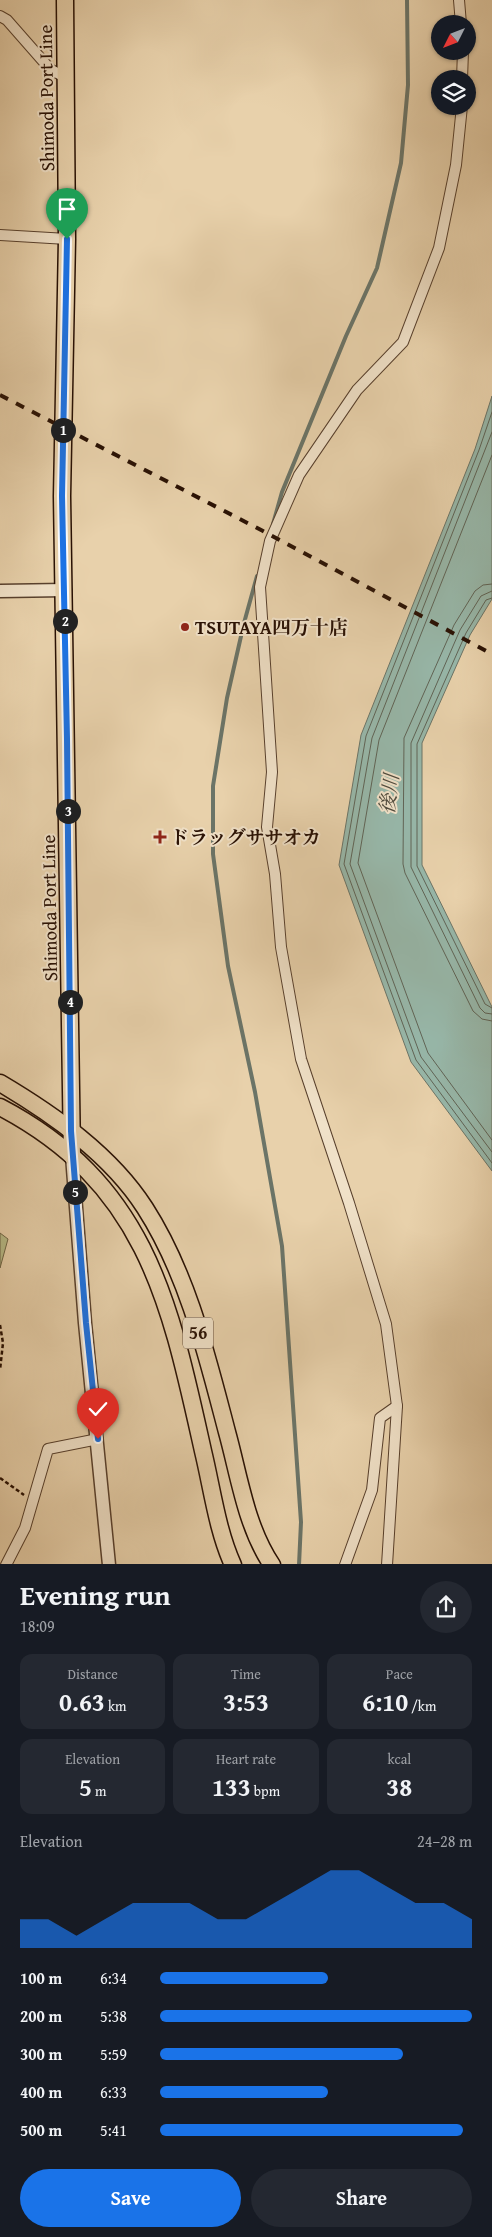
<!DOCTYPE html>
<html lang="en">
<head>
<meta charset="utf-8">
<style>
  :root { --surface:#171b24; --page:#242831; --text:#f1f3f6; --muted:#9ea1a6; --accent:#1a73e8 }
  body { margin:0; font-family:"Gentium Book Plus","Noto Serif JP",serif; background:var(--page); color:var(--text); height:100vh; display:flex; flex-direction:column; font-size:19px; white-space:nowrap }
  * { box-sizing:border-box; margin:0 }
  p { font-size:16px; color:var(--muted) }
  .icon { flex:none; width:28px; height:28px; fill:none; stroke:currentColor; stroke-width:2; stroke-linecap:round; stroke-linejoin:round }
  .map { position:relative; height:1564px; overflow:hidden }
  .drawer { display:flex; flex-direction:column; background:var(--surface); flex:1 }
  .drawer>* { flex:none }
  .needle { width:32px; rotate:228deg }
  .tools { position:absolute; left:431px; top:15px; display:grid; gap:10px }
  .tools a { display:grid; place-items:center; width:45px; height:45px; border-radius:50%; background:var(--surface); box-shadow:0 1px 4px #0004; font-size:25px }
  .pin { position:absolute; display:grid; place-items:center; width:42px; height:42px; color:#fff; margin:-51px -21px; border-radius:50% 50% 50% 0; rotate:-45deg; box-shadow:0 0 5px #0007 }
  .pin .icon { rotate:45deg }
  .km { position:absolute; width:25px; height:25px; margin:-12px; border-radius:50%; background:#222; color:#fff; font-size:14px; line-height:25px; text-align:center }
  .round { display:grid; place-items:center; flex:none; width:52px; height:52px; border-radius:26px; background:var(--page) }
  .summary { display:flex; align-items:center; justify-content:space-between; height:85px; padding:0 20px }
  h1 { font-size:28px; font-weight:600; line-height:38px }
  .stats { display:grid; grid-template-columns:repeat(3,1fr); gap:8px; height:85px; padding:5px 20px }
  .stats div { display:grid; align-content:center; border-radius:12px; background:var(--page); text-align:center }
  .stats b { font-size:25px; font-weight:600 }
  .stats small { font-size:14px; font-weight:400 }
  .stats p { font-size:14px }
  .chart { height:140px; padding:10px 20px }
  .chart p { display:flex; justify-content:space-between }
  .chart svg { width:100%; height:90px; margin-top:5px; fill:var(--accent); opacity:.7 }
  .button { display:flex; gap:10px; margin-top:auto; padding:10px 20px }
  .button a { flex:1; height:58px; border-radius:30px; background:var(--accent); color:#fff; font-size:20px; font-weight:600; line-height:58px; text-align:center }
  .button a+a { background:var(--page); color:var(--text) }
  ul { padding:0 20px; list-style:none; font-size:16px }
  li { display:grid; grid-template-columns:80px 60px 1fr; align-items:center; height:38px }
  li i { height:12px; border-radius:6px; background:var(--accent) }
  .map>svg:first-child { display:block }
  .green { fill:#b7bb88; stroke:#706646 }
  .water { fill:#97b7a9; stroke:#6b7467 }
  .lines { fill:none; stroke-linecap:round; stroke-linejoin:round }
  .shore { stroke:#606456; stroke-width:1 }
  .stream { stroke:#6b7467; stroke-width:4 }
  .minor-casing { stroke:#58402d; stroke-width:12 }
  .tertiary-casing { stroke:#58402d; stroke-width:15 }
  .primary-casing { stroke:#281003; stroke-width:19 }
  .trunk-casing { stroke:#281003; stroke-width:19 }
  .path { stroke:#281003; stroke-width:2.5; stroke-dasharray:4 2.5; stroke-linecap:butt }
  .minor { stroke:#f0e1c8; stroke-width:10 }
  .tertiary { stroke:#f0e1c8; stroke-width:12 }
  .primary { stroke:#e8d1ab; stroke-width:16 }
  .trunk { stroke:#e8d1ab; stroke-width:16 }
  .rail { stroke:#281003; stroke-width:4; stroke-dasharray:9 9; stroke-linecap:butt }
  .route-casing { stroke:#fff; stroke-width:10 }
  .route { stroke:#1a73e8; stroke-width:6 }
  .poi-dot { fill:#8f2418; stroke:#f0e1c8; stroke-width:2 }
  .labels { text-anchor:middle; stroke-width:4; stroke-linejoin:round; paint-order:stroke }
  .shield { fill:#f0e1c8; stroke:#644f3e; stroke-width:1 }
  .shield-label { font-size:18px; font-weight:bold; fill:#281003 }
  .street-label { font-size:19px; fill:#281003; stroke:#f0e1c8 }
  .poi-label { font-size:19px; font-weight:bold; fill:#281003; stroke:#f0e1c8; text-anchor:start }
  .water-label { font-size:20px; font-style:italic; fill:#4f4a3d; stroke:#f0e1c8 }
</style>
</head>
<body>
<div class="map">
<svg width="492" height="1565" viewBox="0 0 492 1565">
  <rect width="100%" height="100%" fill="#e8d1ab"/>
  <filter id="stains"><feTurbulence type="fractalNoise" baseFrequency=".004" numOctaves="4"/><feColorMatrix values="0 0 0 0 .2 0 0 0 0 .09 0 0 0 0 .02 0 0 0 .5 -.17"/></filter>
  <radialGradient id="worn" r=".72"><stop offset=".6" stop-color="#630" stop-opacity="0"/><stop offset="1" stop-color="#630" stop-opacity=".3"/></radialGradient>
  <polygon class="green" points="0,1233 8,1239 0,1268"/>
  <polygon class="water" points="492,396 492,599 470,635 422,743 422,865 492,1007 492,1171 411,1062 339,865 361,735 475,449"/>
  <g class="lines">
    <g class="shore">
      <polyline points="492,412 479,450 366,736 344,864 416,1060 492,1163"/>
      <polyline points="492,432 372,738 350,864 421,1057 492,1152"/>
      <polyline points="492,455 379,740 358,863 428,1053 492,1140"/>
      <polyline points="492,584 483,585 475,591 454,625 404,738 403,864 405,873 473,1011 482,1019 492,1021"/>
      <polyline points="492,591 481,596 460,630 411,743 411,867 480,1008 485,1013 492,1014"/>
      <polyline points="492,598 486,600 466,633 417,744 417,866 485,1004 492,1008"/>
    </g>
    <g class="stream">
      <polyline points="273,524 282,492 346,336 377,268 401,163 408,85 407,0"/>
      <polyline points="257,576 244,623 227,698 213,786 213,854 228,966 255,1092 282,1246 301,1522 299,1565"/>
    </g>
    <defs>
      <g id="minor">
        <polyline points="459,0 461,24"/>
        <polyline points="0,16 7,20 50,69 66,78"/>
        <polyline points="462,79 463,51"/>
        <polyline points="0,235 67,239"/>
        <polyline points="6,1565 25,1528 48,1449 98,1439"/>
        <polyline points="345,1565 372,1490 380,1418 397,1406"/>
        <polyline points="387,1565 397,1406 386,1324 349,1203 301,1059 281,947 275,874 267,827 272,772 260,587 270,541 299,475 357,390 403,342 439,248 456,165 462,106"/>
      </g>
      <g id="tertiary">
        <polyline points="0,591 65,590"/>
        <polyline points="72,1156 85,1323 109,1565"/>
      </g>
      <polyline id="primary" points="65,0 67,239 62,496 72,1156"/>
      <g id="trunk">
        <path d="M 0,1083 C 54,1115 111,1155 145,1208 C 188,1275 207,1356 227,1432 C 239,1475 246,1527 272,1565"/>
        <path d="M 0,1107 C 147,1184 170,1303 203,1451 C 212,1488 217,1530 233,1565"/>
      </g>
    </defs>
    <use href="#minor" class="minor-casing"/>
    <use href="#tertiary" class="tertiary-casing"/>
    <use href="#primary" class="primary-casing"/>
    <use href="#trunk" class="trunk-casing"/>
    <g class="path">
      <polyline points="0,1325 3,1343 0,1370"/>
      <polyline points="0,1478 24,1495"/>
    </g>
    <use href="#minor" class="minor"/>
    <use href="#tertiary" class="tertiary"/>
    <use href="#primary" class="primary"/>
    <use href="#trunk" class="trunk"/>
    <polyline class="rail" points="0,395 263,531 492,654"/>
  </g>
  <g class="lines">
    <defs>
      <polyline id="route" points="67,239 62,496 67,739 71,1131 86,1323 98,1439"/>
    </defs>
    <use href="#route" class="route-casing"/>
    <use href="#route" class="route"/>
  </g>
  <g class="poi-dot">
    <circle cx="185" cy="627" r="5"/>
    <path d="M157.5 829.5h5v5h5v5h-5v5h-5v-5h-5v-5h5z"/>
  </g>
  <g class="labels">
    <rect class="shield" x="183" y="1317.5" width="30" height="31" rx="4"/>
    <g class="shield-label">
      <text x="198" y="1339">56</text>
    </g>
    <g class="street-label">
      <text transform="translate(46 98) rotate(-91)" y="7">Shimoda Port Line</text>
      <text transform="translate(49 908) rotate(-91)" y="7">Shimoda Port Line</text>
    </g>
    <g class="poi-label">
      <text x="195" y="634">TSUTAYA四万十店</text>
      <text x="170" y="844">ドラッグササオカ</text>
    </g>
    <g class="water-label">
      <text transform="translate(389 794) rotate(-83)" y="7">後川</text>
    </g>
  </g>
  <rect width="100%" height="100%" filter="url(#stains)"/>
  <rect width="100%" height="100%" fill="url(#worn)"/>
</svg>
<div class="tools">
<a><svg class="needle" viewBox="-14 -14 28 28"><path d="M0-13l5 13h-10z" fill="#e53935"/><path d="M0 13l5-13h-10z" fill="#9ea1a6"/></svg></a>
<a><svg class="icon" aria-label="layers" viewBox="0 0 24 24"><path d="M12 4l9 5-9 5-9-5zM3 14l9 5 9-5"/></svg></a>
</div>
<div class="pin" style="left:67px;top:239px;background:#1e9e55"><svg class="icon" aria-label="arrive" viewBox="0 0 24 24"><path d="M6 21V4h12l-3 4 3 4H6"/></svg></div>
<div class="pin" style="left:98px;top:1439px;background:#d93025"><svg class="icon" aria-label="check" viewBox="0 0 24 24"><path d="M5 12l5 5 9-10"/></svg></div>
<b class="km" style="left:63px;top:430px">1</b>
<b class="km" style="left:65px;top:621px">2</b>
<b class="km" style="left:68px;top:811px">3</b>
<b class="km" style="left:70px;top:1002px">4</b>
<b class="km" style="left:75px;top:1192px">5</b>
</div>
<section class="drawer">
<div class="summary"><div><h1>Evening run</h1><p>18:09</p></div><a class="round"><svg class="icon" aria-label="share" viewBox="0 0 24 24"><path d="M12 15V3M7 8l5-5 5 5M5 13v7h14v-7"/></svg></a></div>
<div class="stats">
<div><p>Distance</p><b>0.63<small> km</small></b></div>
<div><p>Time</p><b>3:53</b></div>
<div><p>Pace</p><b>6:10<small> /km</small></b></div>
</div>
<div class="stats">
<div><p>Elevation</p><b>5<small> m</small></b></div>
<div><p>Heart rate</p><b>133<small> bpm</small></b></div>
<div><p>kcal</p><b>38</b></div>
</div>
<div class="chart"><p><span>Elevation</span>24–28 m</p>
<svg viewBox="0 0 160 44" preserveAspectRatio="none"><path d="M0 44V30L10 30L20 38L30 30L40 22L50 22L60 22L70 30L80 30L90 22L100 14L110 6L120 6L130 14L140 22L150 22L160 30V44z"/></svg>
</div>
<ul>
<li><b>100 m</b>6:34<i style="width:54%"></i></li>
<li><b>200 m</b>5:38<i style="width:100%"></i></li>
<li><b>300 m</b>5:59<i style="width:78%"></i></li>
<li><b>400 m</b>6:33<i style="width:54%"></i></li>
<li><b>500 m</b>5:41<i style="width:97%"></i></li>
</ul>
<div class="button"><a>Save</a><a>Share</a></div>
</section>
</body>
</html>
